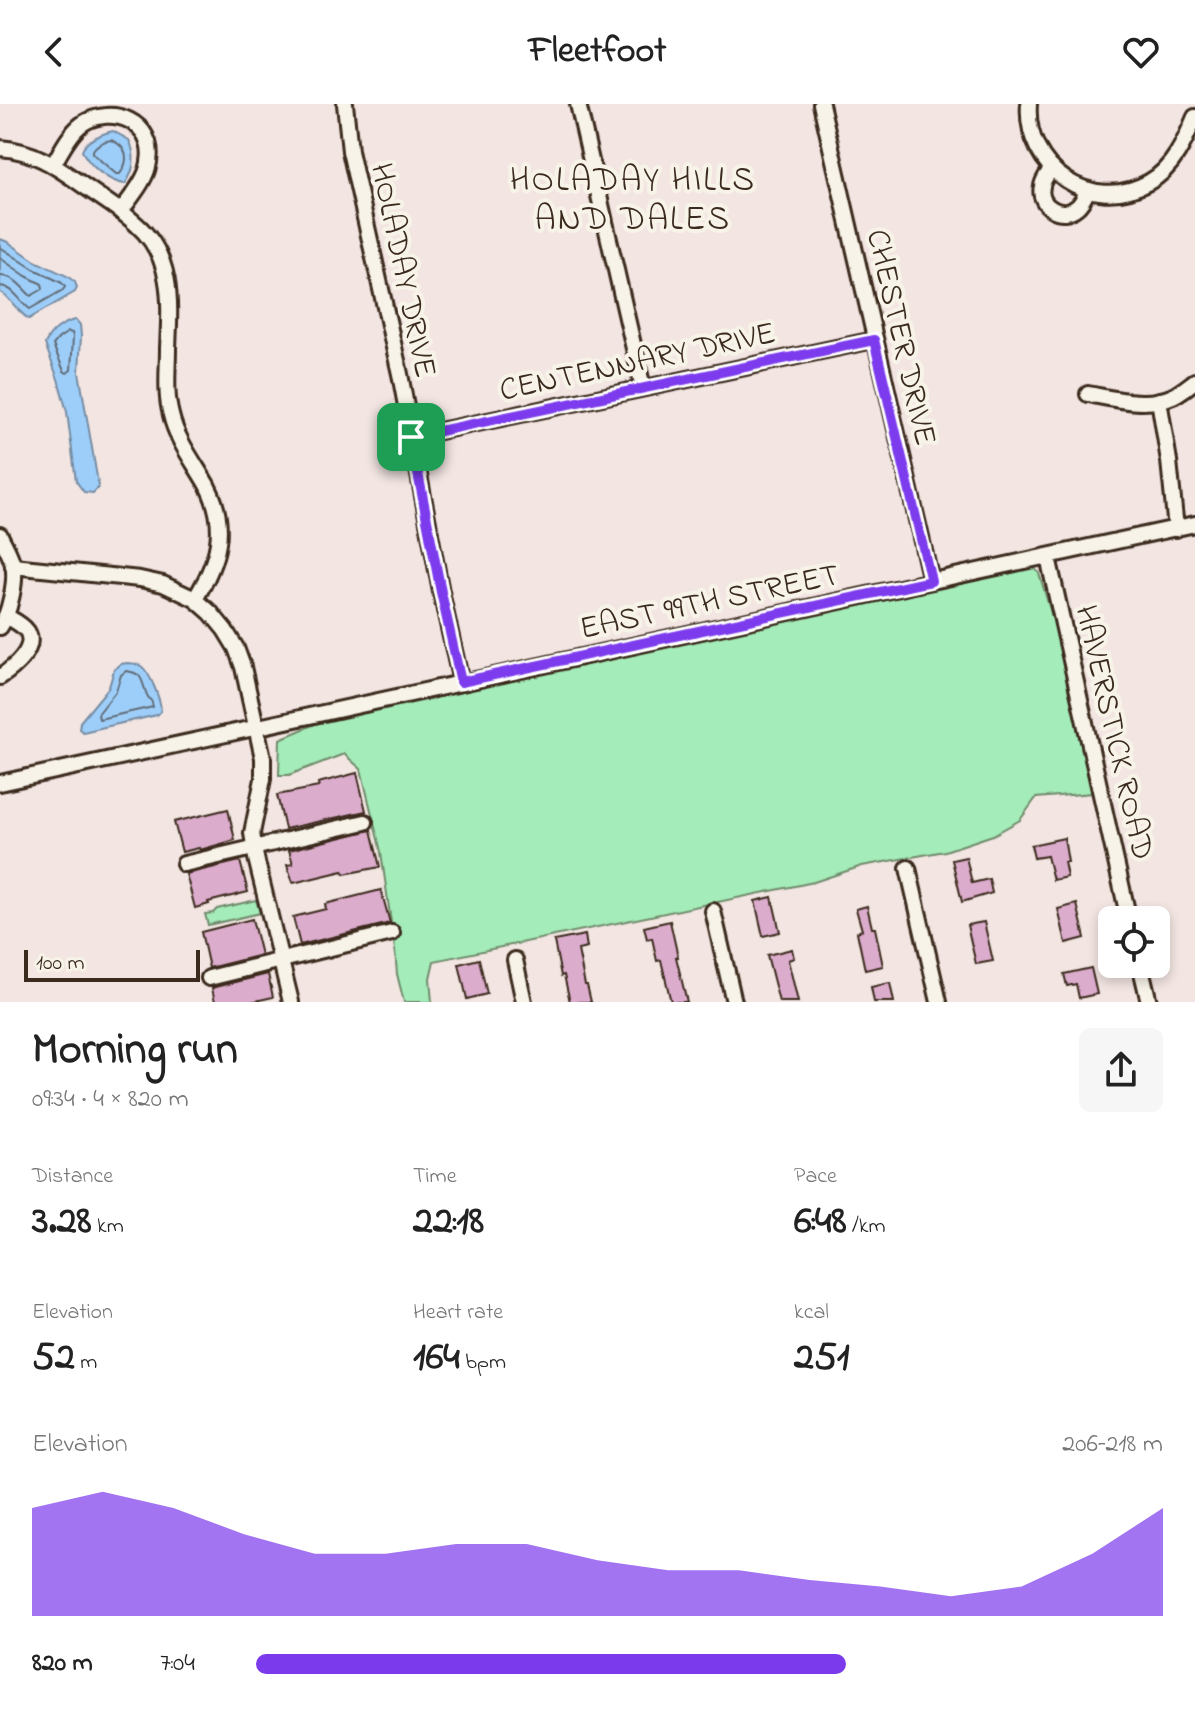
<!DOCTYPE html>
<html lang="en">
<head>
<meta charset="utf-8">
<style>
  :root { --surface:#fff; --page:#f6f6f6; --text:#222; --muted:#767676; --accent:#7c3aed }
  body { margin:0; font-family:"Indie Flower",sans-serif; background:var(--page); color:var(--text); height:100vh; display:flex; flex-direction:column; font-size:30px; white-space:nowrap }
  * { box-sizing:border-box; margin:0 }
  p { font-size:26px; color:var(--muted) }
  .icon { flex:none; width:44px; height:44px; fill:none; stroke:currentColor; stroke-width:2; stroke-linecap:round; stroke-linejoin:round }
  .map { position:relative; height:898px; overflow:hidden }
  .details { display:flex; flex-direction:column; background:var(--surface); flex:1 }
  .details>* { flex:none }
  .buttons { position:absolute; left:1098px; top:802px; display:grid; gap:16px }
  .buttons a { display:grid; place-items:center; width:72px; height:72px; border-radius:12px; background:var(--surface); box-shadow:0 4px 12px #0003; font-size:40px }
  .scale { position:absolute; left:24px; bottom:20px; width:176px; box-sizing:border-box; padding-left:8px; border:4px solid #3b2a1e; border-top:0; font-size:22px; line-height:28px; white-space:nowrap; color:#3b2a1e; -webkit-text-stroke:6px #f7f3e8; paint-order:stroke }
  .pin { position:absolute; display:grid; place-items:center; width:68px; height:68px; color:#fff; margin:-34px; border-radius:16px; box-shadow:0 4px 12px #0006 }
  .round { display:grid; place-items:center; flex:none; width:84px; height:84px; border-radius:12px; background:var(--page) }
  .overview { display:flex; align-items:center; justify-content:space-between; height:136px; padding:0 32px }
  h1 { font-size:44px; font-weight:700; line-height:60px }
  .figures { display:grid; grid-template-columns:repeat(3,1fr); gap:12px; height:136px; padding:8px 32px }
  .figures div { display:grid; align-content:center }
  .figures b { font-size:40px; font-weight:700 }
  .figures small { font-size:22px; font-weight:400 }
  .figures p { font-size:22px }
  .chart { height:224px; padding:16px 32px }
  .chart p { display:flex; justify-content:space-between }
  .chart svg { width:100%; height:144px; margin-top:8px; fill:var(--accent); opacity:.7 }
  ul { padding:0 32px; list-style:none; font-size:26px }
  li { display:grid; grid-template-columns:128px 96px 1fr; align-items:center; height:60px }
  li i { height:20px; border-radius:10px; background:var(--accent) }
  header { display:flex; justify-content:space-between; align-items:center; height:104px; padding:0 32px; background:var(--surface); font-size:36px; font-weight:700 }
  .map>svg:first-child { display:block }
  .green { fill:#a4ecb9; stroke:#708b6c; stroke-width:2 }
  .water { fill:#9dcefa; stroke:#768ca2; stroke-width:2 }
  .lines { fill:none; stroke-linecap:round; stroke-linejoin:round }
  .shore { stroke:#626c76; stroke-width:2 }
  .building { fill:#dcaccc; stroke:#3b2a1e; stroke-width:2 }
  .minor-casing { stroke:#3b2a1e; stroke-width:20 }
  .minor { stroke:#f7f3e8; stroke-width:14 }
  .route-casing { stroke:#fff; stroke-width:16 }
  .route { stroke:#7c3aed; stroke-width:10 }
  .labels { text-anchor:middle; stroke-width:8; stroke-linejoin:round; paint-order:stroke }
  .street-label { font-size:32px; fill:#3b2a1e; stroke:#f7f3e8 }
  .neighbourhood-label { font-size:34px; letter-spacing:2px; fill:#3b2a1e; stroke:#f7f3e8 }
</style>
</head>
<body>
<header><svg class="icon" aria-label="back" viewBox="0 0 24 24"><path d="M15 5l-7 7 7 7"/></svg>Fleetfoot<svg class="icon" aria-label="heart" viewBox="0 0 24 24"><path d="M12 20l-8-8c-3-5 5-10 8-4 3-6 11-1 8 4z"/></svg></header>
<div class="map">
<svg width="1195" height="898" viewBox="0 0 1195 898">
  <rect width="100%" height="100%" fill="#f2e5e2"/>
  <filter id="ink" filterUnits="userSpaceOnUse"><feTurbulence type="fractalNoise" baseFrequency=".0125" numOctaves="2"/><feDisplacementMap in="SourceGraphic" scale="16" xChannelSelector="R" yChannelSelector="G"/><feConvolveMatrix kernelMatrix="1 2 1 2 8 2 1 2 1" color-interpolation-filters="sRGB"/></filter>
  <g filter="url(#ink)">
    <g class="green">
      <polygon points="1033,463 1039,469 1062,546 1092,689 1036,694 1020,716 993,731 945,747 862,762 814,778 434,857 430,874 432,898 404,898 397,870 395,846 381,748 361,665 344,650 289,671 279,671 280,635 334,612"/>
      <polygon points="256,796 260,809 208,821 205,810 213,809 217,805"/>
    </g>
    <g class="water">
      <path d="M 113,27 L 129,36 C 136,50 135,67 125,80 C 108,78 90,62 82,47 C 86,35 101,30 113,27 Z"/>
      <path d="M 0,135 L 8,138 L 35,157 L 67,172 L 75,178 L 77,184 L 75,188 L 32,213 L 29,215 C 17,208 12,195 0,188 Z"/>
      <path d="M 76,216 L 80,221 L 81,232 L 79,268 L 98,379 L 98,384 L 93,389 L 84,388 L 76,377 L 67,308 L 58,275 L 45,240 C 50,228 63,218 76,216 Z"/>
      <path d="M 127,559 C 130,559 138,560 141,562 C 150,568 161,597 161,607 L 157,611 L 83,628 L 79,625 L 80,618 L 109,583 L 114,566 L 121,560 Z"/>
    </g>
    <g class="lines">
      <g class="shore">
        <path d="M 111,36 C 128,43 130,56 120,70 L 116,70 L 92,49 C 94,41 104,37 111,36 Z"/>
        <path d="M 0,143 L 32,164 L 62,179 L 65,183 L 63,186 L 30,205 C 19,197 14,183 0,182"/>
        <path d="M 0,154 L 26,172 L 42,180 L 43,185 L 31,192 C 21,183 15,172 0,172"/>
        <polygon points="68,228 72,229 73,233 71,266 67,269 64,267 53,241 59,234"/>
        <path d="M 126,567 C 144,569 141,577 147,591 C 153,602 150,591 153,603 L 99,615 L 98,610 L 116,587 L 121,571 Z"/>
      </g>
    </g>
    <g class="building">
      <polygon points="357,669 366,707 285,725 277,691 319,683 318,679"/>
      <polygon points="228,705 235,736 200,746 199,744 182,748 174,718"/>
      <polygon points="371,726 380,763 344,770 343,767 293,779 287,761 293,760 289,746"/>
      <polygon points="1064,734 1068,758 1064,758 1067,773 1053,776 1047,752 1034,754 1031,741"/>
      <polygon points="966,753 972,779 989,775 992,789 962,798 952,756"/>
      <polygon points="240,757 248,788 208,798 209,800 195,804 186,770"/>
      <polygon points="381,786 390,819 300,841 293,813 326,805 325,800"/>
      <polygon points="772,793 780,828 763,832 755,797"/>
      <polygon points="1077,800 1085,834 1066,839 1058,805"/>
      <polygon points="867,802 872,824 875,824 883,862 865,866 857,828 862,826 856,805"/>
      <polygon points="252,815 261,851 209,864 201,828"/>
      <polygon points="670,817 678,853 676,853 687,898 671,898 661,856 657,857 652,834 647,835 644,823"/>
      <polygon points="984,818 993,857 976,860 967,821"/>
      <polygon points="585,831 587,844 578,846 585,881 587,881 591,898 570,898 564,871 561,872 554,837"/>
      <polygon points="792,845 794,854 788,856 798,898 779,898 767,851"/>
      <polygon points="479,855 487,890 467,895 459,860"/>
      <polygon points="1091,864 1097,890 1079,894 1076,880 1067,882 1064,870"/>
      <polygon points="268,870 273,893 251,898 215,898 212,884"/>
      <polygon points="890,879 894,898 874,898 871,883"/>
    </g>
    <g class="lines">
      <defs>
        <g id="minor">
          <polyline points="345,0 350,47 400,270 441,488 461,578"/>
          <polyline points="578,0 643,284"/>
          <polyline points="821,0 931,477"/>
          <path d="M 1029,0 C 1024,64 1091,111 1149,78 C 1173,65 1185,37 1195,13"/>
          <path d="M 0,44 C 37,47 58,64 87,84 C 104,96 121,106 136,120 C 174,153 170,199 168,244 C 168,266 165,289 171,311 C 177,337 194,358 207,381 C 229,423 218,458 195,495"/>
          <path d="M 53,61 C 61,47 70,29 82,20 C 112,0 156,18 149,58 C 147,75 131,93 121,107"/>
          <path d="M 1052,64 C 1048,70 1043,75 1042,82 C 1037,102 1062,116 1077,103 C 1082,99 1085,92 1088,86"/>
          <path d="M 1088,290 C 1115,295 1147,304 1173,292 C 1181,288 1188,282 1195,277"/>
          <polyline points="1159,296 1169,357 1176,425"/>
          <polyline points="411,333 874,236"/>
          <path d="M 0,431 C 4,440 11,451 13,461 C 17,476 9,511 0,523"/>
          <polyline points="1048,453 1129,816"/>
          <polyline points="13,462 140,475 163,480 195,495 211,509 225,526 236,544 243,563 263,654 263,675 252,729 256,754 291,898"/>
          <path d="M 0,573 C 12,565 38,545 27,527 C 22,520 13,516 6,512"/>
          <polyline points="0,679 1195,420"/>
          <polyline points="184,760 365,718"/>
          <polyline points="908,764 939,898"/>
          <polyline points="713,807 734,898"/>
          <polyline points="515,856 524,898"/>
          <polyline points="1140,860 1149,898"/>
          <polyline points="209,874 392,829"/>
        </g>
      </defs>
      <use href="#minor" class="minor-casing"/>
      <use href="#minor" class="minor"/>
    </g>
  </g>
  <g class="lines" filter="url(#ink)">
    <defs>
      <polygon id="route" points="874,236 931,477 461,578 441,488 411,333"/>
    </defs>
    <use href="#route" class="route-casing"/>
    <use href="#route" class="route"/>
  </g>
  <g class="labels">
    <g class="street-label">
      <text transform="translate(405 166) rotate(78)" y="11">HOLADAY DRIVE</text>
      <text transform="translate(903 233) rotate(77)" y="11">CHESTER DRIVE</text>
      <text transform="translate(637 256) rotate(-12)" y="11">CENTENNARY DRIVE</text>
      <text transform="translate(709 496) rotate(-12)" y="11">EAST 99TH STREET</text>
      <text transform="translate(1116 628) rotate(77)" y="11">HAVERSTICK ROAD</text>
    </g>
    <g class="neighbourhood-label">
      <text x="633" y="86">HOLADAY HILLS<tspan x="633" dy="39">AND DALES</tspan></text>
    </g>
  </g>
</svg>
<div class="buttons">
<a><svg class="icon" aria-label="locate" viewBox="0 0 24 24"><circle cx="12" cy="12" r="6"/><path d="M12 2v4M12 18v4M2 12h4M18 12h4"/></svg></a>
</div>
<div class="scale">100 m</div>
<div class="pin" style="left:411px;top:333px;background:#1e9e55"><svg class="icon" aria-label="arrive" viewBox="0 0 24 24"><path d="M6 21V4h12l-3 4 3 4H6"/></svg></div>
</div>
<section class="details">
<div class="overview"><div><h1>Morning run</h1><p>09:34 · 4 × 820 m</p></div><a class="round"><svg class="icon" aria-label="share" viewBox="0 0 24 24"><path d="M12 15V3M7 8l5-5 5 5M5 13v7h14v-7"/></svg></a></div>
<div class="figures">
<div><p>Distance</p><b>3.28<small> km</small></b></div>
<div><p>Time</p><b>22:18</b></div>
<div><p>Pace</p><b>6:48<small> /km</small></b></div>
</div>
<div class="figures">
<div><p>Elevation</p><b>52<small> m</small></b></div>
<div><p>Heart rate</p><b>164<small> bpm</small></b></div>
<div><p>kcal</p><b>251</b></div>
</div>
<div class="chart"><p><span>Elevation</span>206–218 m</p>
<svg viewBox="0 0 160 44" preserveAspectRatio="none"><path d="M0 44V11L10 6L20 11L30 19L40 25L50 25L60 22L70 22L80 27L90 30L100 30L110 33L120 35L130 38L140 35L150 25L160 11V44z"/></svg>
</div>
<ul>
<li><b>820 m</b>7:04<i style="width:65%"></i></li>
</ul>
</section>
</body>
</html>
